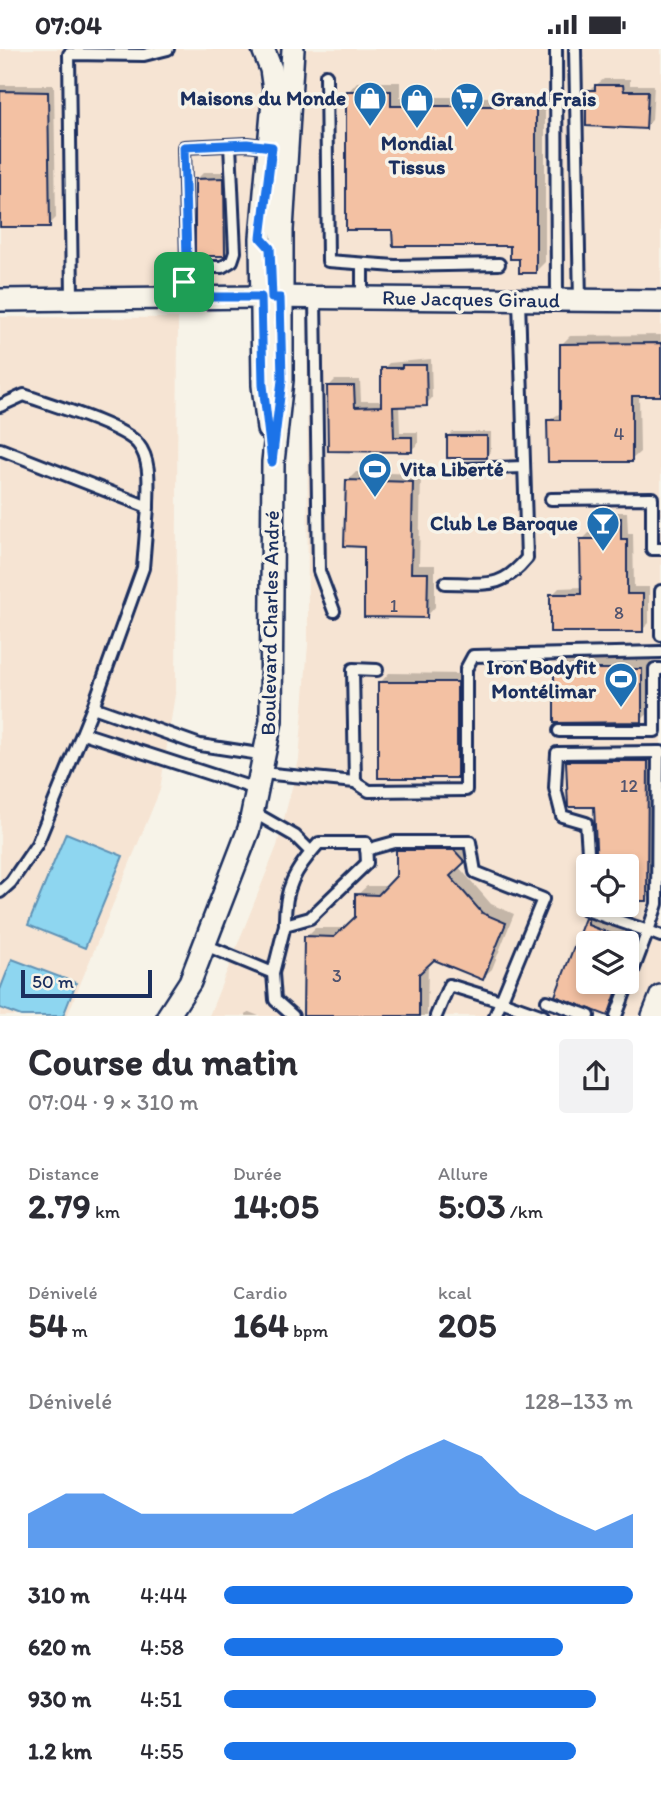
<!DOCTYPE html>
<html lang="fr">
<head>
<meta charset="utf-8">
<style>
  :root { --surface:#fff; --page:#f2f2f3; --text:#2b2b33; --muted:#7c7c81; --accent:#1a73e8 }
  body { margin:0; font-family:Itim,sans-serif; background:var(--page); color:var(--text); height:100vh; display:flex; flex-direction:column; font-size:26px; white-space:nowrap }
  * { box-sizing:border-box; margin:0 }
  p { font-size:23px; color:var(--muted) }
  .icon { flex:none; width:38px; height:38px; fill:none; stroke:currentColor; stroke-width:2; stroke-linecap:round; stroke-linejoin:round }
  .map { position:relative; height:967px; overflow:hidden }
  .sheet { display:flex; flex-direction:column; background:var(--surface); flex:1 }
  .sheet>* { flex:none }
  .buttons { position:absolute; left:576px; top:805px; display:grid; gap:14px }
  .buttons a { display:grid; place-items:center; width:63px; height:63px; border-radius:7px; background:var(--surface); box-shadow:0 4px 10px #0003; font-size:35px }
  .scale { position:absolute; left:21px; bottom:18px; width:131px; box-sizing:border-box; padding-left:7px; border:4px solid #1b2f5e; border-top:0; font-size:19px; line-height:24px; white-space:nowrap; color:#1b2f5e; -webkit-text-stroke:5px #f7f3e8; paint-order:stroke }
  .pin { position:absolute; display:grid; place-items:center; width:60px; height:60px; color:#fff; margin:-30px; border-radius:14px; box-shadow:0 4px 10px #0006 }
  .round { display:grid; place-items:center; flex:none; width:74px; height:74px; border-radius:7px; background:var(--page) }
  .head { display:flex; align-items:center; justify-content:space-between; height:119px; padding:0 28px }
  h1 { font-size:38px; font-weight:700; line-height:52px }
  .stats { display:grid; grid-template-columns:repeat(3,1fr); gap:10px; height:119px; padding:7px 28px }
  .stats div { display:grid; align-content:center }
  .stats b { font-size:35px; font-weight:700 }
  .stats small { font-size:19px; font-weight:400 }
  .stats p { font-size:19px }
  .chart { height:196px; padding:14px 28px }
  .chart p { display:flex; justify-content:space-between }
  .chart svg { width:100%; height:126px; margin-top:7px; fill:var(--accent); opacity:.7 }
  ul { padding:0 28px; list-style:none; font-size:23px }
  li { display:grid; grid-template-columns:112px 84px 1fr; align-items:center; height:52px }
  li i { height:18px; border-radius:9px; background:var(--accent) }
  .status { display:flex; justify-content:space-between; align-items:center; height:49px; padding:0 35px; background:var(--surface); direction:ltr }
  .status svg { height:19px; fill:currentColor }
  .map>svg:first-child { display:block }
  .built { fill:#f6e4d3; fill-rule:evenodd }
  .water { fill:#8ed6f0; stroke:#6093b6; stroke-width:2 }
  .shadow { fill:#0003 }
  .building { fill:#f3c1a3; stroke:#1b2f5e; stroke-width:2 }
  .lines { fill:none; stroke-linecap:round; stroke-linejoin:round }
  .lane-casing { stroke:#1b2f5e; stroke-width:16 }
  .street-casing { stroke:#1b2f5e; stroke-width:26 }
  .lane { stroke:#f7f3e8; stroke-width:10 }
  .street { stroke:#f7f3e8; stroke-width:21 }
  .route-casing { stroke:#fff; stroke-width:14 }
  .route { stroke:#1a73e8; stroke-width:9 }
  .labels { text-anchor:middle; stroke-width:7; stroke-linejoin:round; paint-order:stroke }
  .number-label { font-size:18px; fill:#51546f }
  .poi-label { font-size:21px; font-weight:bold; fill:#1b2f5e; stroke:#f7f3e8; text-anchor:end }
  .street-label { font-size:21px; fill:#1b2f5e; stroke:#f7f3e8 }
</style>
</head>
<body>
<div class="status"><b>07:04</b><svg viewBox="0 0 49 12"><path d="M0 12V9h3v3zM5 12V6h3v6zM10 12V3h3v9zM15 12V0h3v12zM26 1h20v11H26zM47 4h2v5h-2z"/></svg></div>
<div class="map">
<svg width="661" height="967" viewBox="0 0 661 967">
  <rect width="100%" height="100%" fill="#f7f3e8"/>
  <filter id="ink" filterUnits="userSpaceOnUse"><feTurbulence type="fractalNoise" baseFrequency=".0143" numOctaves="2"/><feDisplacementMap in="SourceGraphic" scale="14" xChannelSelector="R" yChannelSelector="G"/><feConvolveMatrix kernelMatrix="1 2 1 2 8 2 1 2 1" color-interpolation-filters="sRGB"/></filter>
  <g filter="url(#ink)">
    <g class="built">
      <path d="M 0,0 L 661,0 L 661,967 L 209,967 L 277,797 L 299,711 L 308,595 L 307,259 L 0,237 ZM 588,817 L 626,817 L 626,856 L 588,856 ZM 588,894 L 626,894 L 626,933 L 588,933 Z"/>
      <polygon points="0,268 178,269 176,639 160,741 67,967 0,967"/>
    </g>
    <g class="water">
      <polygon points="66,784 123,807 85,899 28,876"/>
      <polygon points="12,910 76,934 63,967 21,967 0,959 0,941"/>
    </g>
    <g class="shadow">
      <polygon points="604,30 630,30 630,36 654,36 652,71 645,78 588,42"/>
      <polygon points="357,33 400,33 400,48 545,48 545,213 536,222 512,195 394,180 348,43"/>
      <polygon points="0,36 54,36 56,169 49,176 0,176"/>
      <polygon points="204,123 230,123 231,198 224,206 197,130"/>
      <polygon points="661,286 661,345 639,345 640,403 631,411 549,371 562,363 562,295 570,287"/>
      <polygon points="431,310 432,349 426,355 399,356 400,383 418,383 418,395 411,401 330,400 329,337 335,331 360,331 361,352 383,352 383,320 389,314"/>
      <polygon points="453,383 491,383 491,402 486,407 449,387"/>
      <polygon points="356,423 421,425 419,516 435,516 435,558 427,567 366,496 347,432"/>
      <polygon points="606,463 627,463 628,484 633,484 634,538 649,538 649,574 642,581 552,546 559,539 583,538 582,491 589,484 599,484 599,470"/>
      <polygon points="651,611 651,662 641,671 556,621 565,612"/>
      <polygon points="389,624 466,625 465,718 456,727 380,634"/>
      <polygon points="574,706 654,706 653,844 646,850 626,817 596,817 596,756 568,713"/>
      <polygon points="407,792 463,792 473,802 458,817 491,855 514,865 492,920 482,929 433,909 428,914 427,967 305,967 306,888 315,879 345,879 357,868 357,846 367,837 389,837 398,828 397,802"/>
      <polygon points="594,866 643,885 626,930 626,894 588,894 588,933 625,933 617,956 607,965 557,946 584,875"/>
      <polygon points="249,963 259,967 245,967"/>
    </g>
    <g class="building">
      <polygon points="595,36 623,36 624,42 648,42 646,80 586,77 586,41 595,41"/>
      <polygon points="0,42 48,43 50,178 0,178"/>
      <polygon points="346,42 391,42 391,57 536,57 536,224 519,224 519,210 510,210 510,197 393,197 392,181 346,181"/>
      <polygon points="224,129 225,207 195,207 195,130"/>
      <polygon points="661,294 661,347 632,347 632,413 548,413 547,371 560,371 560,295"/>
      <polygon points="402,316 426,316 427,357 393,358 394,388 412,388 412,403 328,402 327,337 354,337 355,358 381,357 381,319 402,319"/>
      <rect x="447" y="387" width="40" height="22"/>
      <polygon points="346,431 413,433 411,524 428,524 427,569 364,568 364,498 344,497"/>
      <polygon points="597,469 621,469 621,490 627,490 627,545 643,545 643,583 550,583 550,545 581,545 580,490 597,490"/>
      <polygon points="554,620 642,620 642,673 554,674"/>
      <rect x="378" y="633" width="79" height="96"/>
      <polygon points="566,712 648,712 647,852 626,852 626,817 597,817 594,758 568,758"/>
      <polygon points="396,801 454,801 465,813 450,827 482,864 506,874 483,931 434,911 419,925 419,967 303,967 304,887 334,888 355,868 355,845 378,846 396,827"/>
      <polygon points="585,869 588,870 588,876 632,893 588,894 588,933 620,933 608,967 555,947"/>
    </g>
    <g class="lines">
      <defs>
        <g id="lane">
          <polyline points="556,0 557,251"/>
          <polyline points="575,0 580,252"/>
          <polyline points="326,26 328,212 395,217 499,215"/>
          <polyline points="187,211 192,218 222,218 232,212 235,203 230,96"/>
          <polyline points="362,215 362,249"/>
          <polyline points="184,248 183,218 187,211 184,98 247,95 272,98"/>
          <polyline points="72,249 69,5 144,6 168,0"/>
          <polyline points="315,249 319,522 334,562"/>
          <path d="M 0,357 L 24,346 C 49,355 124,377 138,395 C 152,412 148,438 148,458"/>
          <polyline points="0,400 148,458 143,519 93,658 37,795 11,833 0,843"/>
          <polyline points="461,420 524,418"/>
          <polyline points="551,450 652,449 652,500 661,500"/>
          <path d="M 445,534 C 485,534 500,542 527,509 L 519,251"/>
          <polyline points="661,542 661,586"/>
          <polyline points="93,658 200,696 266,706"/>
          <polyline points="559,682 655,682 655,620 661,620"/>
          <polyline points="83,684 259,741"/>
          <polyline points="658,703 657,855 648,882 661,887"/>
          <polyline points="262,724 355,733 353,620 377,621"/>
          <polyline points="355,733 369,742 466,741 466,620 473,607 661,603"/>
          <polyline points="253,763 295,787 311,803"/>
          <polyline points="366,801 395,793 470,793 475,823 543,850 501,952 449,936 436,967"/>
          <polyline points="589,817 586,774 562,767 555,739 557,704 661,703"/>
          <polyline points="588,835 586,861 648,882 616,967"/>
          <path d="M 205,896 L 273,924 L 285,876 L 310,869 L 367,814 L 366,794 L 319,794 C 295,821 284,839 285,876"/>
          <polyline points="273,924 275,951 293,967"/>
          <polyline points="547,952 589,967"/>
          <polyline points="495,967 501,952 543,967"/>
        </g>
        <g id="street">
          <polyline points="263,0 271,20 274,41 261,189 263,336 268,380"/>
          <polyline points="0,251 261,248 661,252"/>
          <polyline points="168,967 190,933 249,780 271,672 273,413 282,331 282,181 293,0"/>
          <polyline points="653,967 661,947"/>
        </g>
      </defs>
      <use href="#lane" class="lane-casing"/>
      <use href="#street" class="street-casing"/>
      <use href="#lane" class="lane"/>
      <use href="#street" class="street"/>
    </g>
  </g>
  <g class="lines" filter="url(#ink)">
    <defs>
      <polygon id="route" points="247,95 272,98 261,189 270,199 272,249 280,249 282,331 272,413 263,336 261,248 184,248 183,218 187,211 184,98"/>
    </defs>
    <use href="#route" class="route-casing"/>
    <use href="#route" class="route"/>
  </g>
  <defs>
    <symbol id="shop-pin" viewBox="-11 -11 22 30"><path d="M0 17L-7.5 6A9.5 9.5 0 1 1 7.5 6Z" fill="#1f6fb2" stroke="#f7f3e8"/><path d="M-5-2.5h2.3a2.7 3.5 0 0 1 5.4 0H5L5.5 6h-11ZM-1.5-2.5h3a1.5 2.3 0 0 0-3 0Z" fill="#fff"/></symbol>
    <symbol id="supermarket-pin" viewBox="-11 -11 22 30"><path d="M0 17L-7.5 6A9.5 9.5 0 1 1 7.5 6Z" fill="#1f6fb2" stroke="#f7f3e8"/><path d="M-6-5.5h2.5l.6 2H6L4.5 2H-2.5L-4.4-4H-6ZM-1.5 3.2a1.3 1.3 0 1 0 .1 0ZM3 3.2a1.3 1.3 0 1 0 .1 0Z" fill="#fff"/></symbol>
    <symbol id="stadium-pin" viewBox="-11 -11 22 30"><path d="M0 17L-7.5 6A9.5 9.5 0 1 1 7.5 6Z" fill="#1f6fb2" stroke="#f7f3e8"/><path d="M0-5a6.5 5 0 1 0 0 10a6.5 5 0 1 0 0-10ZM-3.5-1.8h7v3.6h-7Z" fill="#fff"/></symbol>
    <symbol id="bar-pin" viewBox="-11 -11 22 30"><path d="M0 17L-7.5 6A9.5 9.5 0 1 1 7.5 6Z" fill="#1f6fb2" stroke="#f7f3e8"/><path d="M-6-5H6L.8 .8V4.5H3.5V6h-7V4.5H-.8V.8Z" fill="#fff"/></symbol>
  </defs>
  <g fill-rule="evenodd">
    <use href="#shop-pin" x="351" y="30" width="38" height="52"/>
    <use href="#supermarket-pin" x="448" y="31" width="38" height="52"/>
    <use href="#shop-pin" x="398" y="32" width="38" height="52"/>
    <use href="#stadium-pin" x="356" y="401" width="38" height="52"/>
    <use href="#bar-pin" x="584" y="455" width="38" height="52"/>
    <use href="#stadium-pin" x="602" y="611" width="38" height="52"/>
  </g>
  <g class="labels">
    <g class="number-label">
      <text x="619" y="391">4</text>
      <text x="394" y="563">1</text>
      <text x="619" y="570">8</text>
      <text x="629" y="743">12</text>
      <text x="337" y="933">3</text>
    </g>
    <g class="poi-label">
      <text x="346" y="56">Maisons du Monde</text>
      <text x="491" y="57" text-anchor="start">Grand Frais</text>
      <text x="417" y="101" text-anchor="middle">Mondial<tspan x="417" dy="24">Tissus</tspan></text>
      <text x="400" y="427" text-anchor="start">Vita Liberté</text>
      <text x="578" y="481">Club Le Baroque</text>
      <text x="596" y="625">Iron Bodyfit<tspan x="596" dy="24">Montélimar</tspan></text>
    </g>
    <g class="street-label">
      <text transform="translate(471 250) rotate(1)" y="7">Rue Jacques Giraud</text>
      <text transform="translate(270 574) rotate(-89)" y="7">Boulevard Charles André</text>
    </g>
  </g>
</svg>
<div class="buttons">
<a><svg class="icon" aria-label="locate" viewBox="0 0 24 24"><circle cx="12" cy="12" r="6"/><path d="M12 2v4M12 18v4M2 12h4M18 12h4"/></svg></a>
<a><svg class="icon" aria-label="layers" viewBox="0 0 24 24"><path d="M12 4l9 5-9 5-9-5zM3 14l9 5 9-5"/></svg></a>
</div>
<div class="scale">50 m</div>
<div class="pin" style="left:184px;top:233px;background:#1e9e55"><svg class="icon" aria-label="arrive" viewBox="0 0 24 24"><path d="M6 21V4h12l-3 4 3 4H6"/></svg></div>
</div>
<section class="sheet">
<div class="head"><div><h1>Course du matin</h1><p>07:04 · 9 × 310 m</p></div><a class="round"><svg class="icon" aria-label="share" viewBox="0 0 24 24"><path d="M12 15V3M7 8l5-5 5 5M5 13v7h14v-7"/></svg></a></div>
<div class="stats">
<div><p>Distance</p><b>2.79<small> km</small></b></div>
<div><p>Durée</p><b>14:05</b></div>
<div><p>Allure</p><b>5:03<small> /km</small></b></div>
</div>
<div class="stats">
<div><p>Dénivelé</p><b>54<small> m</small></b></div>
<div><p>Cardio</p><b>164<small> bpm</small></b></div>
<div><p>kcal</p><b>205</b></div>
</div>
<div class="chart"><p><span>Dénivelé</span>128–133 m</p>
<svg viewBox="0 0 160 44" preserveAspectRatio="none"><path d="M0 44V32L10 25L20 25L30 32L40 32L50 32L60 32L70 32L80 25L90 19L100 12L110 6L120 12L130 25L140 32L150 38L160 32V44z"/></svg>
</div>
<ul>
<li><b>310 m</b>4:44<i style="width:100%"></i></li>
<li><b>620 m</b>4:58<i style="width:83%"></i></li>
<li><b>930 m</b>4:51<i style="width:91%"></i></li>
<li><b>1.2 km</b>4:55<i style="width:86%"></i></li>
</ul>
</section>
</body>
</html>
